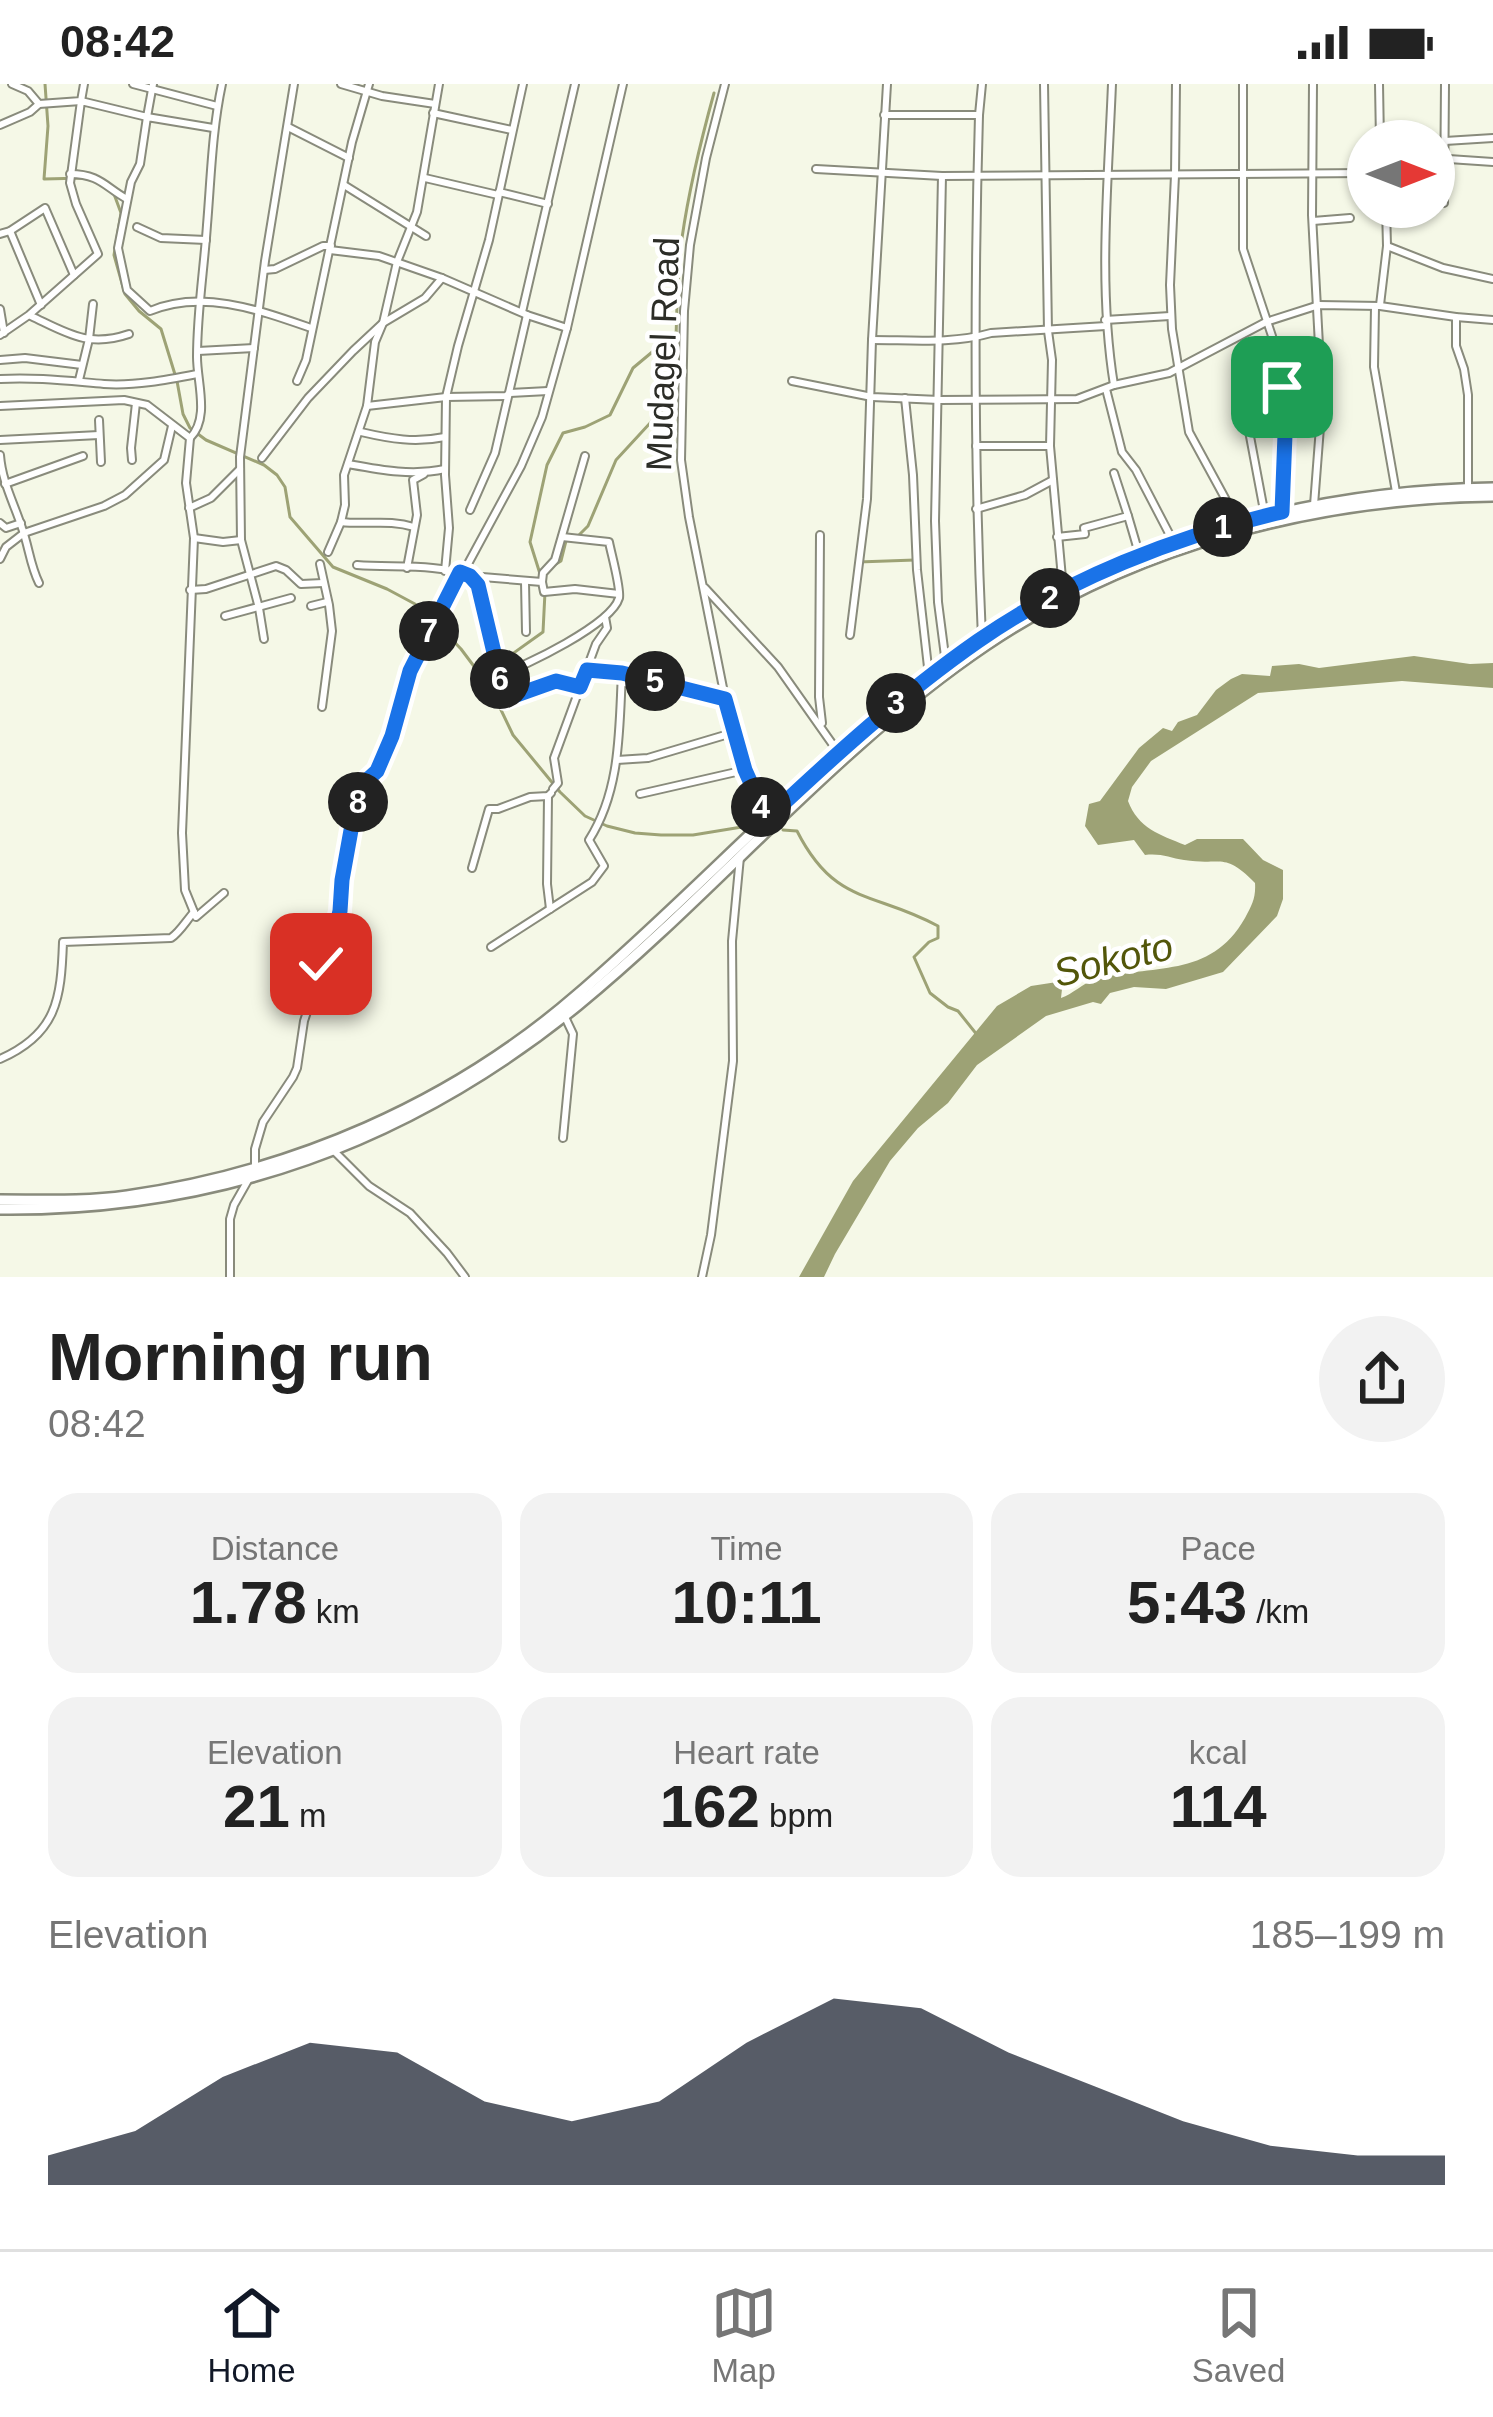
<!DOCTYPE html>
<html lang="en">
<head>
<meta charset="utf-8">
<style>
  :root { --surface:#fff; --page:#f2f2f2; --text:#222; --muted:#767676; --line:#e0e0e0; --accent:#111827 }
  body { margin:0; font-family:Arial,sans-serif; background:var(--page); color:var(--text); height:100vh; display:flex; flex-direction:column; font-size:45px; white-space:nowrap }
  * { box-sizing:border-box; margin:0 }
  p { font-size:39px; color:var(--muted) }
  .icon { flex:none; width:66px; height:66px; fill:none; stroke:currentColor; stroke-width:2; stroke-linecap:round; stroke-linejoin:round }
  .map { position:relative; height:1193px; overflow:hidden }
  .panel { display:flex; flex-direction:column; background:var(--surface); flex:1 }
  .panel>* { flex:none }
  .needle { width:78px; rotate:90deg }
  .tools { position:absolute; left:1347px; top:36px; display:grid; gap:24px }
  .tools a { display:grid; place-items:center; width:108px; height:108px; border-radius:50%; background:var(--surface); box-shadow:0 3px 9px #0004; font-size:60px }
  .pin { position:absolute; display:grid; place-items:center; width:102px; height:102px; color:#fff; margin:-51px; border-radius:24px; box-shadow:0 6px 18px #0006 }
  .km { position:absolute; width:60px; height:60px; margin:-30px; border-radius:50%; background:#222; color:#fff; font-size:33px; line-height:60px; text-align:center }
  .round { display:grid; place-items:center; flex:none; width:126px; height:126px; border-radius:63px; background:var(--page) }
  .headline { display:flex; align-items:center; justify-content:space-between; height:204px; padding:0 48px }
  h1 { font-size:66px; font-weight:800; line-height:90px }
  .figures { display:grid; grid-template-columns:repeat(3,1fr); gap:18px; height:204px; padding:12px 48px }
  .figures div { display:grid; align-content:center; border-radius:30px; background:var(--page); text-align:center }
  .figures b { font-size:60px; font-weight:800 }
  .figures small { font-size:33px; font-weight:400 }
  .figures p { font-size:33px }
  .chart { height:336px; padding:24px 48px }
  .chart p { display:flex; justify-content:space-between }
  .chart svg { width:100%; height:216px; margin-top:12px; fill:var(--accent); opacity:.7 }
  .status { display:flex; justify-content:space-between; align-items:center; height:84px; padding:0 60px; background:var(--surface); direction:ltr }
  .status svg { height:33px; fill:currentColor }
  .menu { display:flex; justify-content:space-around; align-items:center; height:168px; border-top:3px solid var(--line); background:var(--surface); font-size:33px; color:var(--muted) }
  .menu a { display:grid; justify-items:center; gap:6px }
  .menu .selected { color:var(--accent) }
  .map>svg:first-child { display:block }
  .water { fill:#9da275 }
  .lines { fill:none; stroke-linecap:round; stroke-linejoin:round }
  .stream { stroke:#9da275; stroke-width:3 }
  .minor-casing { stroke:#898b7c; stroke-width:10 }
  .major-casing { stroke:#898b7c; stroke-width:14 }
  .minor { stroke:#fff; stroke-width:6 }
  .major { stroke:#fff; stroke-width:9 }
  .route-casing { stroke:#fff; stroke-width:24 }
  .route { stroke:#1a73e8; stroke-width:15 }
  .labels { text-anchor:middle; stroke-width:9; stroke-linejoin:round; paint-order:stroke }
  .street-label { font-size:36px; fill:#2c2d27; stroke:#fff }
  .water-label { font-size:39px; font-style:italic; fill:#525609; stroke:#fff }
</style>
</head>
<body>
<div class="status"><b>08:42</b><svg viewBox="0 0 49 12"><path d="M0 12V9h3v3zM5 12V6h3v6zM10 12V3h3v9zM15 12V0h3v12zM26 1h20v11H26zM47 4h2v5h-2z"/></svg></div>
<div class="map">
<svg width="1493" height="1193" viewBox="0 0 1493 1193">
  <rect width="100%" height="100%" fill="#f5f8e7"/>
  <path class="water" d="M 1414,572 L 1470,580 L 1493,579 L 1493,604 L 1402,597 L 1258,609 L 1151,677 L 1132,703 L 1128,717 C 1138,744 1160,751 1185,761 L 1197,755 L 1243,755 L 1263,776 L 1283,786 L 1283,815 L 1277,832 L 1223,888 L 1166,905 L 1134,903 L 1110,909 L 1101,920 L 1093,918 L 1046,932 L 977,981 L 948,1019 L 918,1044 L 890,1077 L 835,1170 L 824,1193 L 799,1193 L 853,1097 L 997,922 L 1031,902 L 1057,898 L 1062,905 L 1061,914 C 1073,910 1083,899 1094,896 C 1152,879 1210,896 1245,834 C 1252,821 1256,814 1255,799 C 1224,767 1222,782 1184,776 C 1170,774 1161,769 1145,771 L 1134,756 L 1098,761 L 1085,742 L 1089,720 L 1100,717 L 1139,664 L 1163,644 L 1172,647 L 1178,638 L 1197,631 L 1216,606 L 1231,595 L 1242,590 L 1270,592 L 1272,582 L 1299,580 L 1319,584 Z"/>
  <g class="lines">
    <g class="stream">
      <polyline points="45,0 48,42 44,95 85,94"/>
      <polyline points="114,110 121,129 114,171 125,210 139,227 161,245 177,297 183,330 190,344 206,356 264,381 277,391 285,403 290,433 333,483 387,505 415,520 440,543 461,565 491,605 513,651 560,708 585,732 607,742 635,749 661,751 693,751 748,742"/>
      <path d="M 579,451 L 588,442 L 616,376 L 675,312 C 676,259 676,206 682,154 C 689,105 701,56 714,9"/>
      <polyline points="858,478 915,476"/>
      <polyline points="556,480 561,477 566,457"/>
      <polyline points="541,493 530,458 547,381 563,349 585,343 610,331 633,284 675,249"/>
      <polyline points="501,578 543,548 545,508"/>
      <polyline points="494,584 499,604 496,608"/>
      <path d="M 783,746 L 797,747 C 835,822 874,807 938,842 L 938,854 L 929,858 L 914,873 L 930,909 L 948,923 L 958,927 L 978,952"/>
    </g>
    <defs>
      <g id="minor">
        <polyline points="12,0 28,7 39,20"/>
        <polyline points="133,0 217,22"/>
        <polyline points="341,0 382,12 435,20"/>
        <polyline points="725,0 706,74 690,161 684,227 681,376 689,433 732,649 745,686 766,734"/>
        <polyline points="1044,0 1048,247 1052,276 1050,362 1063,505"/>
        <path d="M 1112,0 C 1108,100 1098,202 1114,301"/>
        <polyline points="1176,0 1175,91 1170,201 1172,245 1189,348 1238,438"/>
        <polyline points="1243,0 1243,165 1272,252 1285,316 1282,428"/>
        <polyline points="1313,0 1312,131 1322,317 1314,421"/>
        <polyline points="1379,0 1380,57"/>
        <polyline points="433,29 512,46"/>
        <polyline points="884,31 979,31"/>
        <polyline points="0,41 30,28 39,20 81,17 84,0"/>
        <polyline points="288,43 349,74"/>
        <path d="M 213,44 L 147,33 L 140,80 L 131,98 L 118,164 L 127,206 L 150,227 C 202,205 259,226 311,244"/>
        <polyline points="1445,57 1493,54"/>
        <polyline points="1434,74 1493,78"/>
        <polyline points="816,85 942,92 1368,89"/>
        <path d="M 70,90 C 100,90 105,103 127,115"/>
        <polyline points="942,92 935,437 938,518 946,580"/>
        <polyline points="425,94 498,111"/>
        <polyline points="344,101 426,152"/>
        <polyline points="499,108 548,120"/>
        <polyline points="1444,119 1445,0"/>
        <polyline points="1313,137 1350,134"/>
        <polyline points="137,143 161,154 206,156"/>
        <polyline points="10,147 41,221"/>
        <polyline points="0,150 10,147 45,124 74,191"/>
        <polyline points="1387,162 1443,184 1493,195"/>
        <polyline points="330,166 379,172 442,194 527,231 567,244"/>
        <polyline points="264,186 275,185 323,162 331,162"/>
        <polyline points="1380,221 1387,162 1386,123"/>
        <polyline points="1375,223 1374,283 1396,408"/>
        <polyline points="0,225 4,249"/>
        <polyline points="522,228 575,0"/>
        <path d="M 31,232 C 67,249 88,264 129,250"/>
        <polyline points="1456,233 1456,262 1464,285 1468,311 1468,404"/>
        <polyline points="1105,236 1170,232"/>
        <polyline points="0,251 29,231 98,170 76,120 70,99 81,17 147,33 153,0"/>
        <path d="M 872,256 C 912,256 953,260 991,249 L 1106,242"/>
        <polyline points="198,267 254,264"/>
        <polyline points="0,276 25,274 82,281"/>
        <path d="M 0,295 C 36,293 68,297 104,300 C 135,302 166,296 197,290"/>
        <polyline points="79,296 89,255 93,220"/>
        <polyline points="297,297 306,276 352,58 369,0"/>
        <polyline points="792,297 872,313 939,316 1077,315 1114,301 1169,289 1266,238 1319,221 1380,222 1456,233 1493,236"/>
        <polyline points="1106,305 1122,368 1136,386 1174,459"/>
        <polyline points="905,314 913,391 917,486 929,592"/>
        <polyline points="0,322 124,316 147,321 190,354 186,399 194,454 182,749 185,806 196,833 224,809"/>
        <polyline points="367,322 446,313 506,312 510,309 548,307"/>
        <polyline points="99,336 101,378"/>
        <path d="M 361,348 C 391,355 415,359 445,353"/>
        <path d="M 190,354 C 210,334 197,299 197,273 C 197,228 204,185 207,141 C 211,93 212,47 222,0"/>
        <polyline points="0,356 99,351"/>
        <polyline points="976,362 1050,362"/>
        <path d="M 0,371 C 2,398 14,419 22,444 C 29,463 30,481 39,499"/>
        <polyline points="262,374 308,314 353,267 383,239 425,214 442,194"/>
        <polyline points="132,376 131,364 136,319"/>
        <path d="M 348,380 C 381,386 412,392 445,385"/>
        <polyline points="5,400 83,372"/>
        <polyline points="189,424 211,414 240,385"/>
        <polyline points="976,425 1025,411 1053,396"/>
        <polyline points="470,426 495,369 527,231"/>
        <polyline points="1128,432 1140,473"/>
        <polyline points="1265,432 1249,347 1257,314 1283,306"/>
        <path d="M 341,438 C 367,441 389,435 414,443"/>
        <polyline points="0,439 6,444 21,439"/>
        <polyline points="820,451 819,613 822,639"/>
        <polyline points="1057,453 1085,450 1084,444 1128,432 1114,389"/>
        <polyline points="194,454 223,458 241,456"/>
        <polyline points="328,468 341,438 345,421 344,391 367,322 375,258 383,239 397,178 417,128 439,0"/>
        <polyline points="0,475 6,463 24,449 104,422 125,411 164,376 172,342"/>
        <polyline points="320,480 329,521 332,547 322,623"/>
        <path d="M 357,481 C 393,484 437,479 470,492 L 542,498 L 544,508 L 575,505 L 619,510"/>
        <polyline points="407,484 417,431 413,396 424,390"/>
        <polyline points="445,487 449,444 445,391 446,313 458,262 489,156 523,0"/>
        <polyline points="463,489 521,382 542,333 567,244 623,0"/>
        <polyline points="470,492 478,501 505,615 556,597 580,603"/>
        <polyline points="525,498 526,548"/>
        <polyline points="542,498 543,489 555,476 585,372"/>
        <polyline points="705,504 778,583 838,668"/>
        <polyline points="190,506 206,505 276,482 286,486 301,500 323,499"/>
        <polyline points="311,522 327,518"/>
        <polyline points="225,532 291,514"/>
        <polyline points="850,551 867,415 872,256 887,0"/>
        <path d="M 982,554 C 974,380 974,205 979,31 L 982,0"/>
        <polyline points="264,555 259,524 241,456 240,373 265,177 294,0"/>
        <polyline points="587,586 622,589 724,615"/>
        <path d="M 499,591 C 525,582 611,541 619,514 C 621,504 611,469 609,458 L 562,453"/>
        <polyline points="617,676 648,674 732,649"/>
        <polyline points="553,705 558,699 554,674 596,560 607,544 605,533"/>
        <polyline points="640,710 745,686"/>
        <polyline points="548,712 547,800 550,825"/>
        <polyline points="472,784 489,725 498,725 530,713 548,712 551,709"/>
        <path d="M 491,863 L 592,798 L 604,782 L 589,756 C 621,706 619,646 622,589"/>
        <path d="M 0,975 C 57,950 61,915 63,858 L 171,854 C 180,848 186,837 194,828"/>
        <polyline points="563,1054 573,950 565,933"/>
        <polyline points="333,1066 369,1102 410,1129 447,1169 465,1193"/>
        <polyline points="230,1193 230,1135 234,1121 255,1084 255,1065 263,1038 293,993 297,984 304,937 340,827 342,796 355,724 365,698 377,687 391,652 410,587 460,488"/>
        <polyline points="702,1193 711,1151 733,977 732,857 740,773"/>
      </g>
      <g id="major">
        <path d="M 0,1116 C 42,1116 85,1118 127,1112 C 292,1088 450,1021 577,911 C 712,795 831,659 978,557 C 1124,456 1317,406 1493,404"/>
        <path d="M 0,1125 C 219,1127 408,1059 578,921 C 718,806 835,663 986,561 C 1135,461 1315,414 1493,412"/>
      </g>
    </defs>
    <use href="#minor" class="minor-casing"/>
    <use href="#major" class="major-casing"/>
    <use href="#minor" class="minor"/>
    <use href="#major" class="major"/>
  </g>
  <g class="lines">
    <defs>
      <path id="route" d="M 321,880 L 333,856 L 340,827 L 342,796 L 355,724 L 365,698 L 377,687 L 392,652 L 410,587 L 460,488 L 470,492 L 478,501 L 505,615 L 556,597 L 580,603 L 587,586 L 622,589 L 725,615 L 745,686 L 767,735 C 834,672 902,610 978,557 C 1067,495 1176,452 1282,428 L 1286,325 L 1282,303"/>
    </defs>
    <use href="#route" class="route-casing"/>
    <use href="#route" class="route"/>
  </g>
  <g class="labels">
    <g class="street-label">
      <text transform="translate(662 270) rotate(-88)" y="13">Mudagel Road</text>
    </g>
    <g class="water-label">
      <text transform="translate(1113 875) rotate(-14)" y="14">Sokoto</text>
    </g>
  </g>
</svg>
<div class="tools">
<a><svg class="needle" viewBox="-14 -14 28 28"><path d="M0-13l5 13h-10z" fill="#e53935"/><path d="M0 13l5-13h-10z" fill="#767676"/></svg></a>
</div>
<div class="pin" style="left:1282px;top:303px;background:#1e9e55"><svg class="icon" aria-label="arrive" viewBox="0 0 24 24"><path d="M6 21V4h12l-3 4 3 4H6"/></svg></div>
<div class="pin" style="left:321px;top:880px;background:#d93025"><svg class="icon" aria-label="check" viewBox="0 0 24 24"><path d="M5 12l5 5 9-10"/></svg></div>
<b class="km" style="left:1223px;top:443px">1</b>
<b class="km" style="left:1050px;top:514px">2</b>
<b class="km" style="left:896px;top:619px">3</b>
<b class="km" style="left:761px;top:723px">4</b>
<b class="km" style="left:655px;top:597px">5</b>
<b class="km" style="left:500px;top:595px">6</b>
<b class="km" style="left:429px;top:547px">7</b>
<b class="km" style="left:358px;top:718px">8</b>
</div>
<section class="panel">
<div class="headline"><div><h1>Morning run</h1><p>08:42</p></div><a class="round"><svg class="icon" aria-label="share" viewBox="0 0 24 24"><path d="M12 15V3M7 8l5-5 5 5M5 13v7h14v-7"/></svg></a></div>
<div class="figures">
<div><p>Distance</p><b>1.78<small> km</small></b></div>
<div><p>Time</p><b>10:11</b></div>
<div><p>Pace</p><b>5:43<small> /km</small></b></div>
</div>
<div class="figures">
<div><p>Elevation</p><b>21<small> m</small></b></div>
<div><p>Heart rate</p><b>162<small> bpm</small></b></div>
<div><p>kcal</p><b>114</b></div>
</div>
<div class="chart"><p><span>Elevation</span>185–199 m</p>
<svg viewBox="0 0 160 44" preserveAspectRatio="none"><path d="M0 44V38L10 33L20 22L30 15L40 17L50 27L60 31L70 27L80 15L90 6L100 8L110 17L120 24L130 31L140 36L150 38L160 38V44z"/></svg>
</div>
</section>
<nav class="menu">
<a class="selected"><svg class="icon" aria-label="home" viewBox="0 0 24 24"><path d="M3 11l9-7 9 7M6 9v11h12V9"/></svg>Home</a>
<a><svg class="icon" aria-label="map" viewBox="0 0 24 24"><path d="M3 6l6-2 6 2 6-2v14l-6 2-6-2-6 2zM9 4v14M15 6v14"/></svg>Map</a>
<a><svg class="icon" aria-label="saved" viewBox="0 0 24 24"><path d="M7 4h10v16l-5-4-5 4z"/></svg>Saved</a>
</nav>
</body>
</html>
